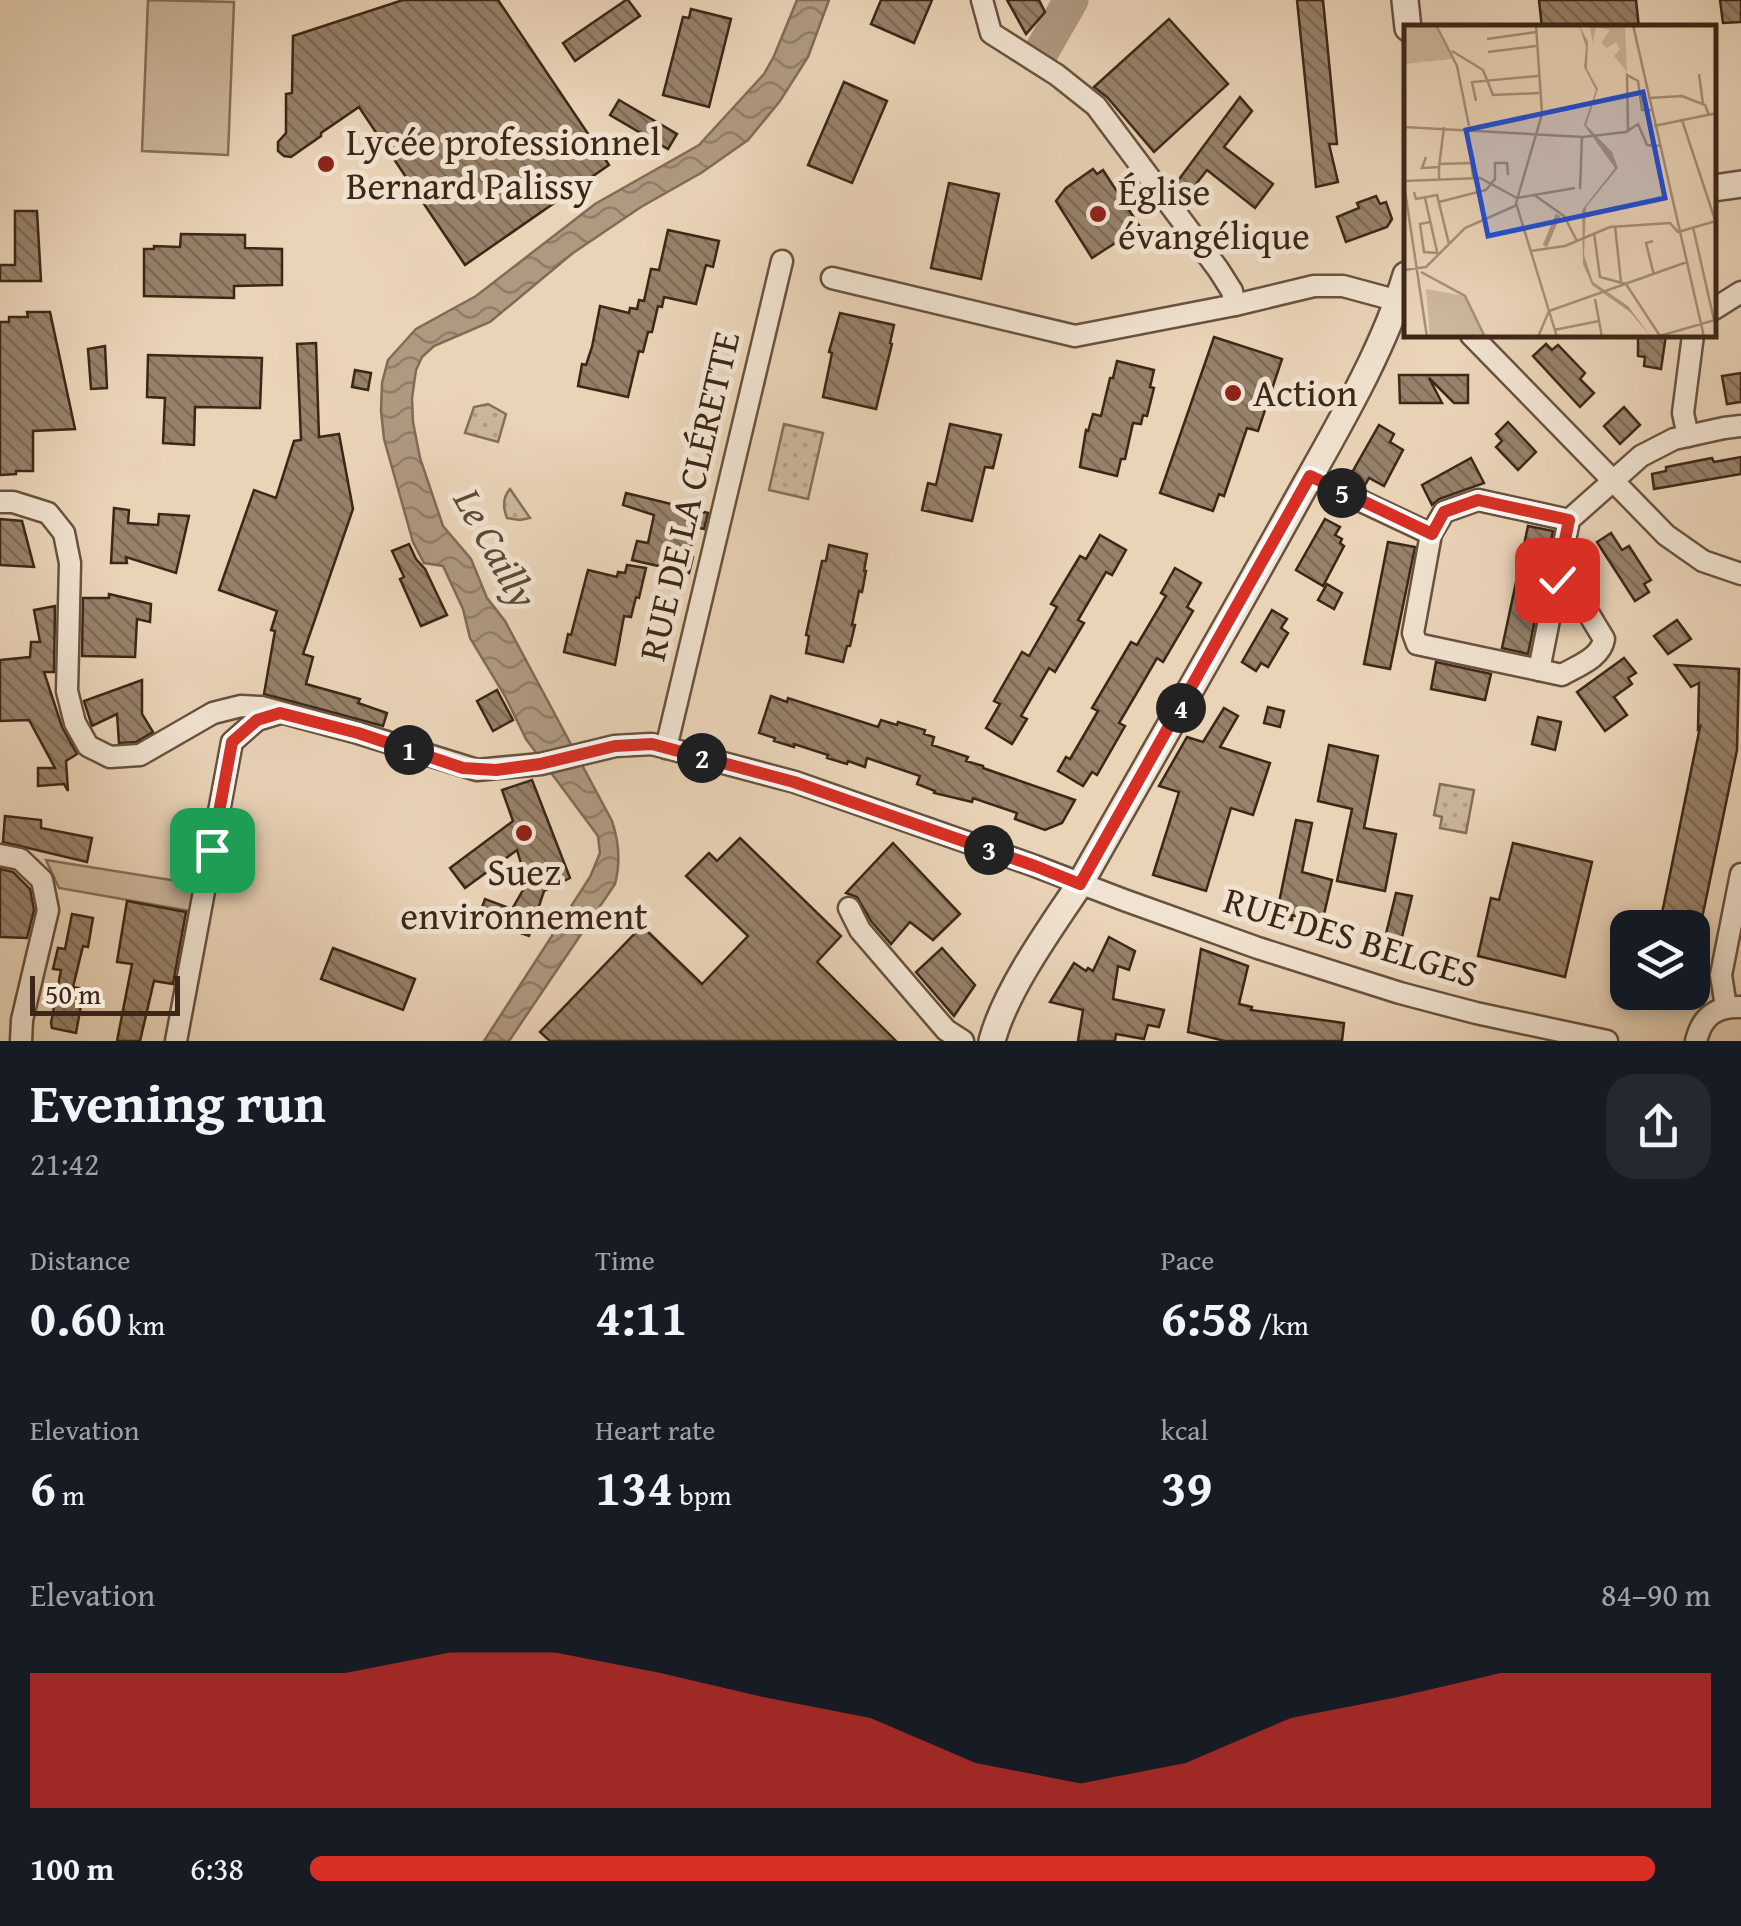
<!DOCTYPE html>
<html lang="en">
<head>
<meta charset="utf-8">
<style>
  :root { --surface:#171b24; --page:#242831; --text:#f1f3f6; --muted:#9ea1a6; --accent:#d93025 }
  body { margin:0; font-family:"Gentium Book Plus",serif; background:var(--page); color:var(--text); height:100vh; display:flex; flex-direction:column; font-size:38px; white-space:nowrap }
  * { box-sizing:border-box; margin:0 }
  p { font-size:32px; color:var(--muted) }
  .icon { flex:none; width:55px; height:55px; fill:none; stroke:currentColor; stroke-width:2; stroke-linecap:round; stroke-linejoin:round }
  .map { position:relative; height:1041px; overflow:hidden }
  .sheet { display:flex; flex-direction:column; background:var(--surface); flex:1 }
  .sheet>* { flex:none }
  .tools { position:absolute; left:1610px; top:910px; display:grid; gap:20px }
  .tools a { display:grid; place-items:center; width:100px; height:100px; border-radius:20px; background:var(--surface); box-shadow:0 5px 15px #0003; font-size:50px }
  .scale { position:absolute; left:30px; bottom:25px; width:150px; box-sizing:border-box; padding-left:10px; border:5px solid #3c2716; border-top:0; font-size:28px; line-height:35px; white-space:nowrap; color:#3c2716; -webkit-text-stroke:8px #f1e3d1; paint-order:stroke }
  .pin { position:absolute; display:grid; place-items:center; width:85px; height:85px; color:#fff; margin:-42px; border-radius:20px; box-shadow:0 5px 15px #0006 }
  .km { position:absolute; width:50px; height:50px; margin:-25px; border-radius:50%; background:#222; color:#fff; font-size:28px; line-height:50px; text-align:center }
  .round { display:grid; place-items:center; flex:none; width:105px; height:105px; border-radius:30px; background:var(--page) }
  .overview { display:flex; align-items:center; justify-content:space-between; height:170px; padding:0 30px }
  h1 { font-size:55px; font-weight:700; line-height:75px }
  .metrics { display:grid; grid-template-columns:repeat(3,1fr); gap:15px; height:170px; padding:10px 30px }
  .metrics div { display:grid; align-content:center }
  .metrics b { font-size:50px; font-weight:700 }
  .metrics small { font-size:28px; font-weight:400 }
  .metrics p { font-size:28px }
  .chart { height:280px; padding:20px 30px }
  .chart p { display:flex; justify-content:space-between }
  .chart svg { width:100%; height:180px; margin-top:10px; fill:var(--accent); opacity:.7 }
  ul { padding:0 30px; list-style:none; font-size:32px }
  li { display:grid; grid-template-columns:160px 120px 1fr; align-items:center; height:75px }
  li i { height:25px; border-radius:12px; background:var(--accent) }
  .map>svg:first-child { display:block }
  .park { fill:url(#park-dots); stroke:#846f59; stroke-width:2.5 }
  .garden { fill:#ccb79c; stroke:#846f59; stroke-width:2.5 }
  .water { fill:url(#water-waves); stroke:#816b56; stroke-width:2.5 }
  .lines { fill:none; stroke-linecap:round; stroke-linejoin:round }
  .river { stroke:#af9981; stroke-width:35 }
  .building { fill:url(#building-back-hatch); stroke:#3c2716; stroke-width:2.5 }
  .minor-casing { stroke:#68523e; stroke-width:25 }
  .tertiary-casing { stroke:#68523e; stroke-width:30 }
  .minor { stroke:#f1e3d1; stroke-width:20 }
  .tertiary { stroke:#f1e3d1; stroke-width:25 }
  .route-casing { stroke:#fff; stroke-width:20 }
  .route { stroke:#d93025; stroke-width:12 }
  .poi-dot { fill:#8f2418; stroke:#f1e3d1; stroke-width:4 }
  .labels { text-anchor:middle; stroke-width:10; stroke-linejoin:round; paint-order:stroke }
  .poi-label { font-size:38px; fill:#3c2716; stroke:#f1e3d1; text-anchor:start }
  .street-label { font-size:38px; fill:#3c2716; stroke:#f1e3d1 }
  .water-label { font-size:40px; font-style:italic; fill:#5e4936; stroke:#f1e3d1 }
  .inset-river { fill:none; stroke:#af9981; stroke-width:5 }
  .inset-road { fill:none; stroke:#a48f77; stroke-width:2.5 }
  .view { fill:#1d4ed8; fill-opacity:0.15; stroke:#1d4ed8; stroke-width:5 }
  .inset-edge { fill:none; stroke:#3c2716; stroke-width:5 }
</style>
</head>
<body>
<div class="map">
<svg width="1741" height="1041" viewBox="0 0 1741 1041">
  <defs>
    <pattern id="park-dots" width="8" height="8" patternUnits="userSpaceOnUse" patternTransform="scale(2.5)"><rect width="8" height="8" fill="#ccb79c"/><path d="M2 2h.1M6 6h.1" fill="none" stroke="#b09d86" stroke-width="1.8" stroke-linecap="round"/></pattern>
    <pattern id="water-waves" width="16" height="10" patternUnits="userSpaceOnUse" patternTransform="scale(2.5)"><rect width="16" height="10" fill="#af9981"/><path d="M0 5q4-4 8 0t8 0" fill="none" stroke="#907d69"/></pattern>
    <pattern id="building-back-hatch" width="6" height="6" patternUnits="userSpaceOnUse" patternTransform="scale(2.5)"><rect width="6" height="6" fill="#96816a"/><path d="M-1 5l2 2M0 0l6 6M5-1l2 2" fill="none" stroke="#7c6a56"/></pattern>
  </defs>
  <rect width="100%" height="100%" fill="#ead4b8"/>
  <filter id="stains"><feTurbulence type="fractalNoise" baseFrequency=".002" numOctaves="4"/><feColorMatrix values="0 0 0 0 .2 0 0 0 0 .09 0 0 0 0 .02 0 0 0 .5 -.17"/></filter>
  <radialGradient id="worn" r=".72"><stop offset=".6" stop-color="#630" stop-opacity="0"/><stop offset="1" stop-color="#630" stop-opacity=".3"/></radialGradient>
  <g class="park">
    <polygon points="488,404 506,414 498,442 465,433 474,407"/>
    <polygon points="784,424 823,433 808,499 769,490"/>
    <path d="M 510,489 L 530,518 L 520,520 L 507,518 C 503,508 502,498 510,489 Z"/>
    <polygon points="1440,784 1474,790 1466,833 1440,828 1442,817 1434,815"/>
  </g>
  <g class="garden">
    <polygon points="148,0 234,2 228,155 142,151"/>
    <polygon points="46,860 196,884 190,911 59,888"/>
  </g>
  <path class="water" d="M 797,0 L 829,0 L 808,57 L 780,101 L 748,140 L 701,173 L 641,207 L 573,253 L 490,322 L 434,346 L 422,357 L 416,370 L 412,398 L 413,422 L 420,458 L 443,526 L 471,559 L 487,598 L 505,621 L 612,821 C 619,842 621,862 615,884 L 509,1041 L 484,1041 L 590,877 L 600,853 L 598,836 L 526,739 L 505,696 L 470,638 L 463,609 L 443,566 L 424,563 L 413,542 L 384,439 L 381,411 L 382,383 L 388,360 L 416,329 L 476,296 L 595,204 L 699,145 L 764,74 L 774,56 Z"/>
  <g class="lines">
    <polyline class="river" points="1040,54 1071,0"/>
  </g>
  <g class="building">
    <polygon points="403,0 498,0 609,165 465,265 359,107 321,133 321,136 291,157 284,156 278,151 278,142 286,133 286,94 292,93 293,36"/>
    <polygon points="626,0 628,0 640,16 575,61 563,43"/>
    <polygon points="881,0 932,0 914,43 871,24"/>
    <polygon points="1007,0 1039,0 1045,12 1026,34"/>
    <polygon points="1297,0 1323,0 1337,144 1329,144 1338,182 1316,187"/>
    <polygon points="1539,0 1636,0 1639,28 1542,28"/>
    <polygon points="1720,0 1741,0 1741,22 1723,23"/>
    <polygon points="691,9 731,19 709,107 663,95 683,17 689,18"/>
    <polygon points="1169,19 1228,84 1154,152 1107,97 1094,87"/>
    <polygon points="844,82 887,101 852,183 808,165"/>
    <polygon points="1240,97 1252,111 1224,147 1273,184 1255,208 1207,170 1189,193 1177,182"/>
    <polygon points="619,100 677,134 668,149 610,115"/>
    <polygon points="1093,169 1097,174 1103,170 1140,227 1092,258 1056,201 1066,188"/>
    <polygon points="949,183 999,194 981,279 931,268"/>
    <polygon points="1376,196 1380,204 1386,202 1392,219 1387,227 1346,242 1337,217 1359,208 1357,203"/>
    <polygon points="15,211 37,211 41,281 0,281 0,265 15,265"/>
    <polygon points="668,230 719,241 713,267 706,265 696,304 664,297 662,307 658,306 652,332 648,332 643,352 639,351 628,397 578,386 582,364 586,365 592,347 600,306 629,313 630,308 637,309 639,300 644,301 651,269 659,270"/>
    <polygon points="181,234 245,235 245,248 282,249 282,285 234,286 234,298 144,296 144,249 154,249 154,246 180,247"/>
    <polygon points="27,312 50,312 75,429 33,431 33,471 16,471 16,474 0,475 0,322 9,322 9,317 28,317"/>
    <polygon points="840,313 894,325 890,343 892,344 876,409 823,397 832,353 829,352"/>
    <polygon points="1638,335 1666,335 1661,369 1644,366 1645,357 1638,356"/>
    <polygon points="1214,337 1282,359 1258,431 1247,428 1224,496 1219,494 1213,511 1160,493"/>
    <polygon points="316,343 319,437 339,434 353,509 303,654 313,657 306,684 360,699 358,703 387,713 383,726 264,694 275,631 271,630 277,611 219,590 254,490 276,498 294,441 301,440 297,344"/>
    <polygon points="1546,344 1552,350 1558,345 1585,373 1580,379 1594,393 1580,407 1533,356"/>
    <polygon points="105,346 107,388 91,389 88,349"/>
    <polygon points="148,355 262,358 260,408 195,407 194,445 163,443 165,398 147,397"/>
    <polygon points="1117,361 1154,370 1150,387 1154,388 1147,416 1143,415 1141,424 1133,423 1125,459 1121,459 1117,476 1080,467 1086,430 1088,431 1093,414 1101,416 1110,378 1113,378"/>
    <polygon points="355,370 371,373 368,390 352,387"/>
    <polygon points="1741,373 1741,402 1727,404 1722,376"/>
    <polygon points="1399,375 1468,375 1468,403 1454,403 1429,378 1442,403 1400,403"/>
    <polygon points="1624,407 1640,425 1620,444 1604,426"/>
    <polygon points="1508,422 1536,452 1518,470 1496,447 1502,441 1496,434"/>
    <polygon points="950,424 1001,435 993,468 985,467 972,521 922,510 928,483 936,485"/>
    <polygon points="1379,425 1394,434 1390,442 1403,450 1384,486 1369,478 1365,485 1350,476"/>
    <polygon points="1741,457 1741,474 1654,489 1652,474 1666,471 1666,467 1712,458 1714,462"/>
    <polygon points="1471,458 1484,483 1439,499 1432,505 1422,485"/>
    <polygon points="626,493 708,513 704,529 695,527 689,556 693,557 689,573 632,560 637,541 648,543 654,515 623,505"/>
    <polygon points="114,508 129,510 128,523 158,525 159,514 189,516 176,573 126,557 127,563 111,563"/>
    <polygon points="0,519 22,521 34,567 0,565"/>
    <polygon points="1325,519 1340,527 1335,535 1342,539 1340,543 1344,546 1323,586 1296,570"/>
    <polygon points="1528,526 1553,531 1528,654 1502,648"/>
    <polygon points="1611,533 1622,550 1629,546 1651,580 1644,584 1649,592 1635,601 1597,542"/>
    <polygon points="1100,535 1126,550 1112,575 1106,572 1078,620 1084,623 1055,672 1049,668 1021,716 1027,719 1012,744 986,728 1000,704 994,701 1022,652 1029,656 1057,607 1051,604 1080,556 1086,559"/>
    <polygon points="1388,542 1415,547 1390,669 1364,664"/>
    <polygon points="409,544 416,559 425,569 447,615 421,626 400,579 404,577 392,551"/>
    <polygon points="829,545 867,554 864,571 866,571 862,592 859,591 852,625 855,625 850,646 847,646 843,662 806,653 809,636 806,635 822,561 826,561"/>
    <polygon points="627,565 646,568 639,598 636,597 631,617 624,616 615,665 564,652 568,634 571,635 588,570 617,577 618,572 625,573"/>
    <polygon points="1175,568 1201,583 1187,607 1193,611 1163,662 1157,658 1135,696 1119,723 1125,726 1097,775 1092,772 1083,786 1058,771 1066,757 1070,759 1098,711 1092,708 1131,642 1137,645 1166,596 1161,593"/>
    <polygon points="1327,584 1342,593 1334,609 1318,600"/>
    <polygon points="109,594 151,604 150,622 137,619 135,657 82,656 83,598 109,598"/>
    <polygon points="55,606 54,672 44,672 62,727 77,754 66,761 68,791 64,784 38,786 38,768 55,768 29,720 0,721 0,660 30,657 31,642 40,642 34,610"/>
    <polygon points="1272,610 1287,619 1281,628 1288,633 1268,667 1261,663 1256,671 1242,662"/>
    <polygon points="1677,620 1691,639 1668,654 1654,636"/>
    <polygon points="1624,658 1636,673 1628,678 1632,684 1614,697 1627,715 1605,731 1577,692"/>
    <polygon points="1436,662 1491,674 1485,700 1431,689"/>
    <polygon points="1675,665 1739,669 1737,750 1700,928 1659,928 1700,727 1698,729 1699,683 1691,687"/>
    <polygon points="142,680 142,714 153,732 136,742 119,743 117,714 92,726 84,701"/>
    <polygon points="497,690 513,720 493,731 477,701"/>
    <polygon points="771,696 787,702 788,698 878,727 881,720 897,725 898,722 925,730 924,734 934,737 932,745 968,757 966,761 983,766 983,768 1075,800 1062,823 1045,830 1015,819 1017,813 973,798 972,802 934,793 935,791 917,784 920,776 867,758 865,767 848,761 847,764 827,758 828,755 794,744 794,747 774,741 775,738 759,733"/>
    <polygon points="1268,707 1284,711 1280,727 1264,723"/>
    <polygon points="1224,708 1238,716 1220,747 1270,763 1253,815 1231,808 1206,891 1153,875 1179,792 1159,786 1187,737 1203,742"/>
    <polygon points="1538,717 1561,722 1555,750 1532,744"/>
    <polygon points="1329,745 1378,756 1364,828 1396,834 1385,891 1337,881 1352,809 1318,801"/>
    <polygon points="532,780 570,878 544,891 529,936 478,918 485,899 512,909 527,883 517,850 465,888 450,868 513,821 502,790"/>
    <polygon points="5,816 41,820 41,828 92,838 87,862 3,842"/>
    <polygon points="1296,820 1312,823 1302,872 1332,880 1322,923 1292,915 1292,920 1276,917"/>
    <polygon points="740,838 841,936 817,962 896,1041 550,1041 540,1032 642,926 702,984 748,936 686,876 709,853 717,861"/>
    <polygon points="893,843 960,914 933,940 910,922 891,944 871,921 857,897 846,893"/>
    <polygon points="1513,843 1592,862 1565,977 1478,956 1491,898 1499,900"/>
    <polygon points="0,869 13,872 30,889 34,910 27,938 0,937"/>
    <polygon points="1396,893 1412,896 1401,941 1385,938"/>
    <polygon points="127,901 186,912 173,984 154,981 140,1041 117,1041 132,964 117,962"/>
    <polygon points="72,914 93,918 88,947 83,946 73,987 84,989 76,1033 52,1028 51,1023 61,970 53,969 58,948 65,949"/>
    <polygon points="1109,937 1135,951 1129,970 1118,966 1113,999 1164,1010 1159,1027 1148,1025 1144,1039 1116,1034 1115,1041 1078,1041 1083,1010 1050,1002 1074,963 1086,971 1088,968 1093,971"/>
    <polygon points="333,948 415,979 403,1010 321,979"/>
    <polygon points="942,948 975,985 954,1016 916,972"/>
    <polygon points="1201,949 1248,966 1239,1004 1252,1007 1251,1010 1344,1023 1342,1041 1225,1041 1188,1032"/>
  </g>
  <g class="lines">
    <defs>
      <g id="minor">
        <polyline points="982,0 991,33 1057,75 1096,106 1218,269 1232,291 1235,305"/>
        <polyline points="832,278 1075,336 1235,305 1314,286 1343,286 1406,303"/>
        <polyline points="1714,309 1741,292"/>
        <polyline points="1471,335 1666,535 1703,561 1741,574"/>
        <polyline points="1688,436 1683,413 1693,335"/>
        <polyline points="1310,477 1431,534"/>
        <polyline points="0,502 13,502 48,513 64,533 70,563 67,691 75,723 88,746 110,757 140,755 213,713 241,706 261,707 358,733 477,770 541,764 615,746 652,744 795,782 1035,866 1124,900 1258,948 1400,993 1476,1013 1607,1041"/>
        <polyline points="1569,520 1478,500 1444,512 1431,534 1413,633 1417,644 1539,670 1569,520 1641,456 1674,439 1724,428 1741,426"/>
        <path d="M 1539,670 L 1562,675 C 1577,666 1601,658 1604,639 L 1570,583 L 1557,580"/>
        <polyline points="666,748 782,261"/>
        <polyline points="0,855 20,859 42,880 48,910 22,1020 21,1041"/>
        <polyline points="849,908 860,930 946,1030 963,1041"/>
        <polyline points="1726,1007 1721,975 1741,874"/>
        <polyline points="176,1041 232,742 257,720 280,713"/>
        <path d="M 1696,1041 C 1702,1016 1716,1006 1741,1007"/>
      </g>
      <g id="tertiary">
        <polyline points="1405,0 1408,28"/>
        <polyline points="1714,188 1741,184"/>
        <path d="M 992,1041 C 1005,991 1051,927 1080,884 C 1152,756 1226,629 1297,500 C 1336,430 1383,352 1406,275"/>
      </g>
    </defs>
    <use href="#minor" class="minor-casing"/>
    <use href="#tertiary" class="tertiary-casing"/>
    <use href="#minor" class="minor"/>
    <use href="#tertiary" class="tertiary"/>
  </g>
  <g class="lines">
    <defs>
      <polyline id="route" points="212,850 232,742 257,720 280,713 358,733 463,768 496,770 540,764 615,746 652,744 794,782 1035,866 1080,884 1310,476 1432,534 1444,512 1478,500 1569,520 1557,580"/>
    </defs>
    <use href="#route" class="route-casing"/>
    <use href="#route" class="route"/>
  </g>
  <g class="poi-dot">
    <circle cx="326" cy="164" r="10"/>
    <circle cx="1098" cy="214" r="10"/>
    <circle cx="1233" cy="393" r="10"/>
    <circle cx="524" cy="833" r="10"/>
  </g>
  <g class="labels">
    <g class="poi-label">
      <text x="346" y="155">Lycée professionnel<tspan x="346" dy="44">Bernard Palissy</tspan></text>
      <text x="1118" y="205">Église<tspan x="1118" dy="44">évangélique</tspan></text>
      <text x="1253" y="406">Action</text>
      <text x="524" y="885" text-anchor="middle">Suez<tspan x="524" dy="44">environnement</tspan></text>
    </g>
    <g class="street-label">
      <text transform="translate(689 496) rotate(-77)" y="13">RUE DE LA CLÉRETTE</text>
      <text transform="translate(1351 937) rotate(17)" y="13">RUE DES BELGES</text>
    </g>
    <g class="water-label">
      <text transform="translate(496 548) rotate(61)" y="14">Le Cailly</text>
    </g>
  </g>
  <g transform="translate(1404 25)">
    <rect width="312" height="312" fill="#ead4b8"/>
    <path d="M 22,264 L 61,271 L 81,312 L 26,312 Z" fill="#ccb79c"/>
    <path d="M 185,0 L 221,0 L 223,47 L 210,31 L 216,24 L 212,17 L 203,23 L 197,18 L 206,5 L 192,2 L 189,18 Z" fill="#ccb79c"/>
    <path d="M 0,0 L 31,0 L 48,34 L 0,39 Z" fill="#ccb79c"/>
    <path d="M 175,0 L 184,17 L 183,44 L 194,64 L 182,100 L 208,127 L 214,143 L 182,182 L 180,230 L 189,257 L 224,281 L 247,312 L 226,287 L 188,260 L 179,239 L 178,185 L 211,143 L 180,100 L 192,65 L 180,42 L 182,22 Z" fill="#af9981"/>
    <path class="inset-river" d="M 141,221 L 154,190"/>
    <path class="inset-road" d="M 32,0 L 53,41 L 65,101M 132,0 L 138,89 L 112,178 L 153,312M 229,0 L 300,312M 83,14 L 132,7M 48,26 L 79,45 L 89,70 L 135,68M 84,27 L 132,21M 295,49 L 299,79M 245,73 L 278,71 L 301,80 L 305,90M 72,76 L 68,57 L 134,51M 278,95 L 312,198M 250,101 L 313,88M 0,102 L 179,112 L 222,107 L 234,99 L 243,120 L 257,121M 224,105 L 223,50 L 234,56 L 238,85 L 249,85M 64,108 L 69,152M 22,132 L 18,143 L 35,142 L 35,154M 35,139 L 66,138M 35,142 L 40,102M 0,156 L 76,153 L 113,173M 0,159 L 23,312M 176,164 L 178,112M 10,167 L 12,174 L 33,170 L 45,219M 129,169 L 160,191 L 173,216M 21,173 L 34,231M 113,173 L 171,163M 35,177 L 82,165 L 91,154 L 91,138 L 103,138 L 104,150M 26,197 L 16,199 L 20,227 L 32,228M 211,201 L 217,257M 289,202 L 310,295M 190,208 L 196,252 L 222,259 L 256,311M 249,216 L 242,218 L 250,250M 126,226 L 161,221 L 206,202 L 266,198 L 274,207 L 312,196M 0,245 L 22,242 L 61,203 L 113,180M 17,247 L 61,271 L 81,312M 191,274 L 198,312M 150,305 L 195,296M 134,312 L 145,286 L 283,237M 252,312 L 311,295"/>
    <path class="view" d="M 239,67 L 261,173 L 84,211 L 62,105 Z"/>
    <rect width="312" height="312" class="inset-edge"/>
  </g>
  <rect width="100%" height="100%" filter="url(#stains)"/>
  <rect width="100%" height="100%" fill="url(#worn)"/>
</svg>
<div class="tools">
<a><svg class="icon" aria-label="layers" viewBox="0 0 24 24"><path d="M12 4l9 5-9 5-9-5zM3 14l9 5 9-5"/></svg></a>
</div>
<div class="scale">50 m</div>
<div class="pin" style="left:212px;top:850px;background:#1e9e55"><svg class="icon" aria-label="arrive" viewBox="0 0 24 24"><path d="M6 21V4h12l-3 4 3 4H6"/></svg></div>
<div class="pin" style="left:1557px;top:580px;background:#d93025"><svg class="icon" aria-label="check" viewBox="0 0 24 24"><path d="M5 12l5 5 9-10"/></svg></div>
<b class="km" style="left:409px;top:750px">1</b>
<b class="km" style="left:702px;top:758px">2</b>
<b class="km" style="left:989px;top:850px">3</b>
<b class="km" style="left:1181px;top:708px">4</b>
<b class="km" style="left:1342px;top:493px">5</b>
</div>
<section class="sheet">
<div class="overview"><div><h1>Evening run</h1><p>21:42</p></div><a class="round"><svg class="icon" aria-label="share" viewBox="0 0 24 24"><path d="M12 15V3M7 8l5-5 5 5M5 13v7h14v-7"/></svg></a></div>
<div class="metrics">
<div><p>Distance</p><b>0.60<small> km</small></b></div>
<div><p>Time</p><b>4:11</b></div>
<div><p>Pace</p><b>6:58<small> /km</small></b></div>
</div>
<div class="metrics">
<div><p>Elevation</p><b>6<small> m</small></b></div>
<div><p>Heart rate</p><b>134<small> bpm</small></b></div>
<div><p>kcal</p><b>39</b></div>
</div>
<div class="chart"><p><span>Elevation</span>84–90 m</p>
<svg viewBox="0 0 160 44" preserveAspectRatio="none"><path d="M0 44V11L10 11L20 11L30 11L40 6L50 6L60 11L70 17L80 22L90 33L100 38L110 33L120 22L130 17L140 11L150 11L160 11V44z"/></svg>
</div>
<ul>
<li><b>100 m</b>6:38<i style="width:96%"></i></li>
</ul>
</section>
</body>
</html>
